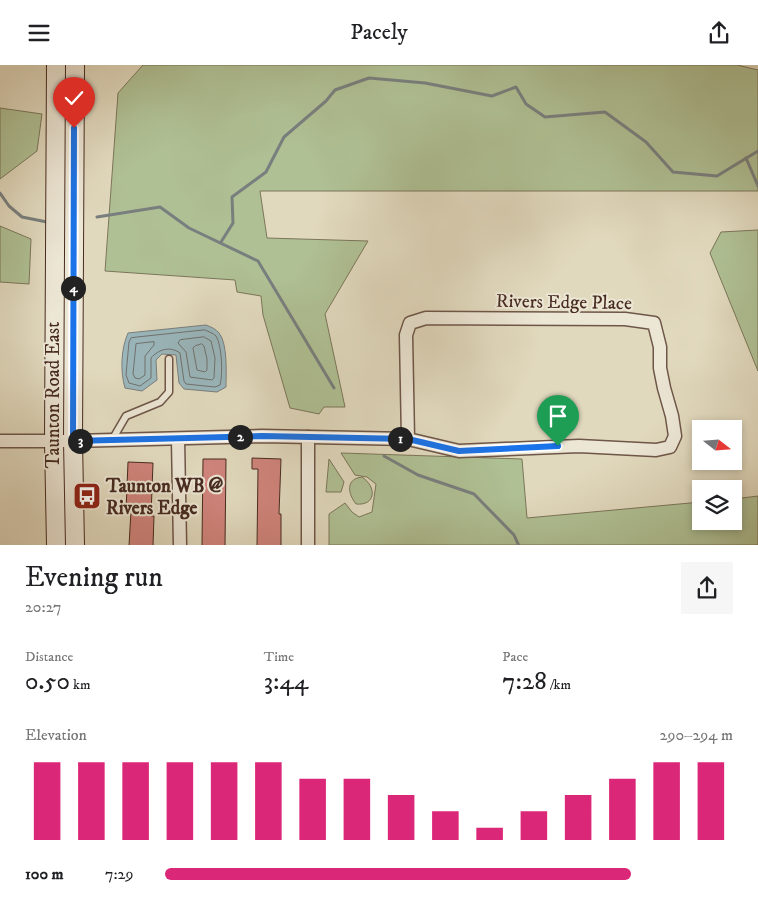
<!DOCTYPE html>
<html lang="en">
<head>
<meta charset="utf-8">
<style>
  :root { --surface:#fff; --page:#f6f6f6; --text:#202124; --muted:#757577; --accent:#db2777 }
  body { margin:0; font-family:"IM FELL DW Pica",serif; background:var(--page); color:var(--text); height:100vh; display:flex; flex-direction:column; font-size:19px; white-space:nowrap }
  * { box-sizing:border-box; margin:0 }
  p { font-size:16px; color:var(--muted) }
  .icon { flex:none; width:28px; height:28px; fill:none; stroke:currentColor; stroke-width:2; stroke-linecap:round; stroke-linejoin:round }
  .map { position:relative; height:480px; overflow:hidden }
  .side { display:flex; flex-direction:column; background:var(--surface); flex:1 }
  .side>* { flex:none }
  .needle { width:32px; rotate:107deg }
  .buttons { position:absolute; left:692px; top:355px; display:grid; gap:10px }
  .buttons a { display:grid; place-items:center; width:50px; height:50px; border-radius:0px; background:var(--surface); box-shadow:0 2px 8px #0003; font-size:25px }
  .pin { position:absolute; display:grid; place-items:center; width:42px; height:42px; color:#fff; margin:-51px -21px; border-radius:50% 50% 50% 0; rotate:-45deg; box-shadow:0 0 5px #0007 }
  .pin .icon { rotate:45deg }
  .km { position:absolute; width:25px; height:25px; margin:-12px; border-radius:50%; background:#222; color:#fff; font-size:14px; line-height:25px; text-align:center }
  .round { display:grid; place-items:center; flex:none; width:52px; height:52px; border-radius:0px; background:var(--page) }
  .head { display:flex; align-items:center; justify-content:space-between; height:85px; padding:0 25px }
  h1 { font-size:28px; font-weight:600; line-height:38px }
  .metrics { display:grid; grid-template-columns:repeat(3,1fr); gap:8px; height:85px; padding:5px 25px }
  .metrics div { display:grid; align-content:center }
  .metrics b { font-size:25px; font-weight:600 }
  .metrics small { font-size:14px; font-weight:400 }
  .metrics p { font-size:14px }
  .chart { height:140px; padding:10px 25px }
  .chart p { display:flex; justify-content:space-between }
  .chart svg { width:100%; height:90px; margin-top:5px; stroke:var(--accent); stroke-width:6 }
  ul { padding:0 25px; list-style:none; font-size:16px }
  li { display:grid; grid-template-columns:80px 60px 1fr; align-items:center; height:38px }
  li i { height:12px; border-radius:6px; background:var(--accent) }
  header { display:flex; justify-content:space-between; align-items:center; height:65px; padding:0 25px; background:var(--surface); font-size:22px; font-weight:600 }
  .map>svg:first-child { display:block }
  .green { fill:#afc094; stroke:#7b765a }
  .water { fill:#9ab7bd; stroke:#797f7e }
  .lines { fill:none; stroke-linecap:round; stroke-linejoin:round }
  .shore { stroke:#70716e; stroke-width:1 }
  .stream { stroke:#797f7e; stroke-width:3 }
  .building { fill:#d0847c; stroke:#472b20 }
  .lane-casing { stroke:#6e5648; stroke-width:9 }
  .street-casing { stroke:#6e5648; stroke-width:15 }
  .secondary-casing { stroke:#472b20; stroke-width:20 }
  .lane { stroke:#ece6d5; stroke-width:6 }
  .street { stroke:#ece6d5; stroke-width:12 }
  .secondary { stroke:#ece6d5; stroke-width:18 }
  .route-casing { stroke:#fff; stroke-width:10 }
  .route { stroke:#1a73e8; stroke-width:6 }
  .labels { text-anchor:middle; stroke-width:4; stroke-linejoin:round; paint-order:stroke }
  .street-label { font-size:19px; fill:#472b20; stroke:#ece6d5 }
  .poi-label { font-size:19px; font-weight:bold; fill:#472b20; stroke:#ece6d5; text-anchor:start }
</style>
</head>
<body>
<header><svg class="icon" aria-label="menu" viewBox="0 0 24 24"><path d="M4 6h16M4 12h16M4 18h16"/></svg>Pacely<svg class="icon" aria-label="share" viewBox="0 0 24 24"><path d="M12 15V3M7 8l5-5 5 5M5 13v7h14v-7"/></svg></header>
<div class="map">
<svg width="758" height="481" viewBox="0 0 758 481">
  <rect width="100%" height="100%" fill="#e1d9be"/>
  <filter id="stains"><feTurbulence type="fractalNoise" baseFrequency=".004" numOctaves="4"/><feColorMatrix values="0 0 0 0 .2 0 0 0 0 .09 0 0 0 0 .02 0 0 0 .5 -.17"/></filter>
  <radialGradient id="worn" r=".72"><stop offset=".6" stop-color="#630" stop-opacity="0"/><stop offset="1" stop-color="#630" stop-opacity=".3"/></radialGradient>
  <g class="green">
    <polygon points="143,0 737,0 758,5 758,126 260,126 267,173 368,176 325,249 345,342 324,342 319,349 290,343 263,250 261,231 237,227 235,215 105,206 118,28"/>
    <polygon points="0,43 42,49 37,86 0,114"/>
    <polygon points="0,161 31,174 29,219 0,217"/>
    <polygon points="758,165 758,306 710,188 721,167"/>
    <polygon points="341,388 522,394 527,453 701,437 701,456 734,456 734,434 758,431 758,480 329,480 329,449 345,438 352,447 359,452 372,447 376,419 367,412 355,410"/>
    <polygon points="329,394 344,417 341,427 326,427"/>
    <path d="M 362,412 C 377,422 376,441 356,439 C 348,429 345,414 362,412 Z"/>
  </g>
  <path class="water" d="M 206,260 C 211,262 216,264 219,268 C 228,279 226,309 226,322 L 217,327 L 184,324 L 179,318 L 176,290 L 162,289 L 156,295 L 157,315 L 142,326 L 125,323 C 120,306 121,284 128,268 Z"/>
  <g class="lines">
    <g class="shore">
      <path d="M 205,265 C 209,267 213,268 216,271 C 222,280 223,310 220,320 L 215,322 L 186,319 L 184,316 L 180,288 C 170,281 159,284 151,293 L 151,313 L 140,321 L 129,318 L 126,310 L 129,277 L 131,273 Z"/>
      <polygon points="204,272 211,276 215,293 214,313 212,315 190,312 186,287 178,278 180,275"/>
      <polygon points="154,277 154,280 145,291 145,310 139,314 135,313 133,309 136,279"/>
      <polygon points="202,279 204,281 207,294 207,305 205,307 197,305 193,283 195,281"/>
    </g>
    <g class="stream">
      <polyline points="746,93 758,121"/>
      <polyline points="0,128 9,141 22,152 47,157"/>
      <polyline points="97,152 160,142 189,163 258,196 334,323"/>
      <polyline points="221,177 233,158 232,132 266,107 284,72 326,36 335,25 369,13 425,18 492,31 516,22 526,39 545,52 605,47 646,77 673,107 717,111 758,86"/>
      <polyline points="384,391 418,410 474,429 514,470 519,481"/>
    </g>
  </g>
  <g class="building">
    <polygon points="252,393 281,394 279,449 281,449 281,481 257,481 258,404 252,404"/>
    <polygon points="203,394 226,394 225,481 202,481"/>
    <polygon points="128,397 153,398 151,451 154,451 153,481 129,481 131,446 126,446"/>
  </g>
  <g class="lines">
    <defs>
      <polyline id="lane" points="112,375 126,351 160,337 169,327 169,294"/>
      <g id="street">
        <polyline points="178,374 180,481"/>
        <polyline points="0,376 73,376 262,371 408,374 459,386 579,381 656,385 670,382 675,371 672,351 664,323 660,303 660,282 654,258 625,254 426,253 410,258 406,270 408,374"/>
        <polyline points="308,481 308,372"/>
      </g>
      <g id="secondary">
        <polyline points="56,0 54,376 56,481"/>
        <polyline points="75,0 73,376 75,481"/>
      </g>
    </defs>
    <use href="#lane" class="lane-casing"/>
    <use href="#street" class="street-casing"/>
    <use href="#secondary" class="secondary-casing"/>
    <use href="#lane" class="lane"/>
    <use href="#street" class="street"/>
    <use href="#secondary" class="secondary"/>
  </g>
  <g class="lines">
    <defs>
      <polyline id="route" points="74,63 73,376 262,371 408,374 459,386 558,381"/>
    </defs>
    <use href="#route" class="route-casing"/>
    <use href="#route" class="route"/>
  </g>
  <defs>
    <symbol id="bus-square" viewBox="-11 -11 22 22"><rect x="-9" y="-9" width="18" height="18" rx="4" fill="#8f2418" stroke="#ece6d5"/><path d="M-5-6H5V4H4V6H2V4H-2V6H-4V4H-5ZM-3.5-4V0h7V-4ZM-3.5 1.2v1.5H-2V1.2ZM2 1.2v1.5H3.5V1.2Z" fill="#fff"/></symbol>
  </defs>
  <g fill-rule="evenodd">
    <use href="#bus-square" x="71" y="415" width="32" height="32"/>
  </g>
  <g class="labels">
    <g class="street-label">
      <text transform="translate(564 236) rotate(1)" y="7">Rivers Edge Place</text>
      <text transform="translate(52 330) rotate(-90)" y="7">Taunton Road East</text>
    </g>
    <g class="poi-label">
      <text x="106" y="427">Taunton WB @<tspan x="106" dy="22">Rivers Edge</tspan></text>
    </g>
  </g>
  <rect width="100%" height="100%" filter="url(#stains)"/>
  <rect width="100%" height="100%" fill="url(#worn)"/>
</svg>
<div class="buttons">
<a><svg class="needle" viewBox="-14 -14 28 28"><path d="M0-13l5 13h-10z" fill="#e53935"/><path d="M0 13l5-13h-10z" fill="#757577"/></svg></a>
<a><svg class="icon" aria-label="layers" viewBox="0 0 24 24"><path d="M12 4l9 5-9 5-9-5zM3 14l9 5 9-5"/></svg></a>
</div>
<div class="pin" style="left:558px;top:381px;background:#1e9e55"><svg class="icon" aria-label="arrive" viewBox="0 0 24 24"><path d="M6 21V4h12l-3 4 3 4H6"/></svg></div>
<div class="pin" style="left:74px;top:63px;background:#d93025"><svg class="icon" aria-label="check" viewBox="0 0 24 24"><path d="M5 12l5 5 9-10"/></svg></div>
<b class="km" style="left:400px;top:374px">1</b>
<b class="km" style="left:240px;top:372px">2</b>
<b class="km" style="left:80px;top:376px">3</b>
<b class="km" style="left:73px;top:223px">4</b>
</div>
<section class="side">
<div class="head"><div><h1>Evening run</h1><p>20:27</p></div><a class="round"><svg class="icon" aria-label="share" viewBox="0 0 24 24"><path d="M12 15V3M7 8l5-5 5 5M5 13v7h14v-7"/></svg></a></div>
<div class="metrics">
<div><p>Distance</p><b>0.50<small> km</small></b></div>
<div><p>Time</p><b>3:44</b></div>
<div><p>Pace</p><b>7:28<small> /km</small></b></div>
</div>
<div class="chart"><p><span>Elevation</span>290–294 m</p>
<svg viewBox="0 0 160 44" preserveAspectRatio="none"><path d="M5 44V6M15 44V6M25 44V6M35 44V6M45 44V6M55 44V6M65 44V14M75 44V14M85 44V22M95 44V30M105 44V38M115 44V30M125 44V22M135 44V14M145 44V6M155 44V6"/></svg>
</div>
<ul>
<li><b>100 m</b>7:29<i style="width:82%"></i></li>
</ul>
</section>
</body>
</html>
